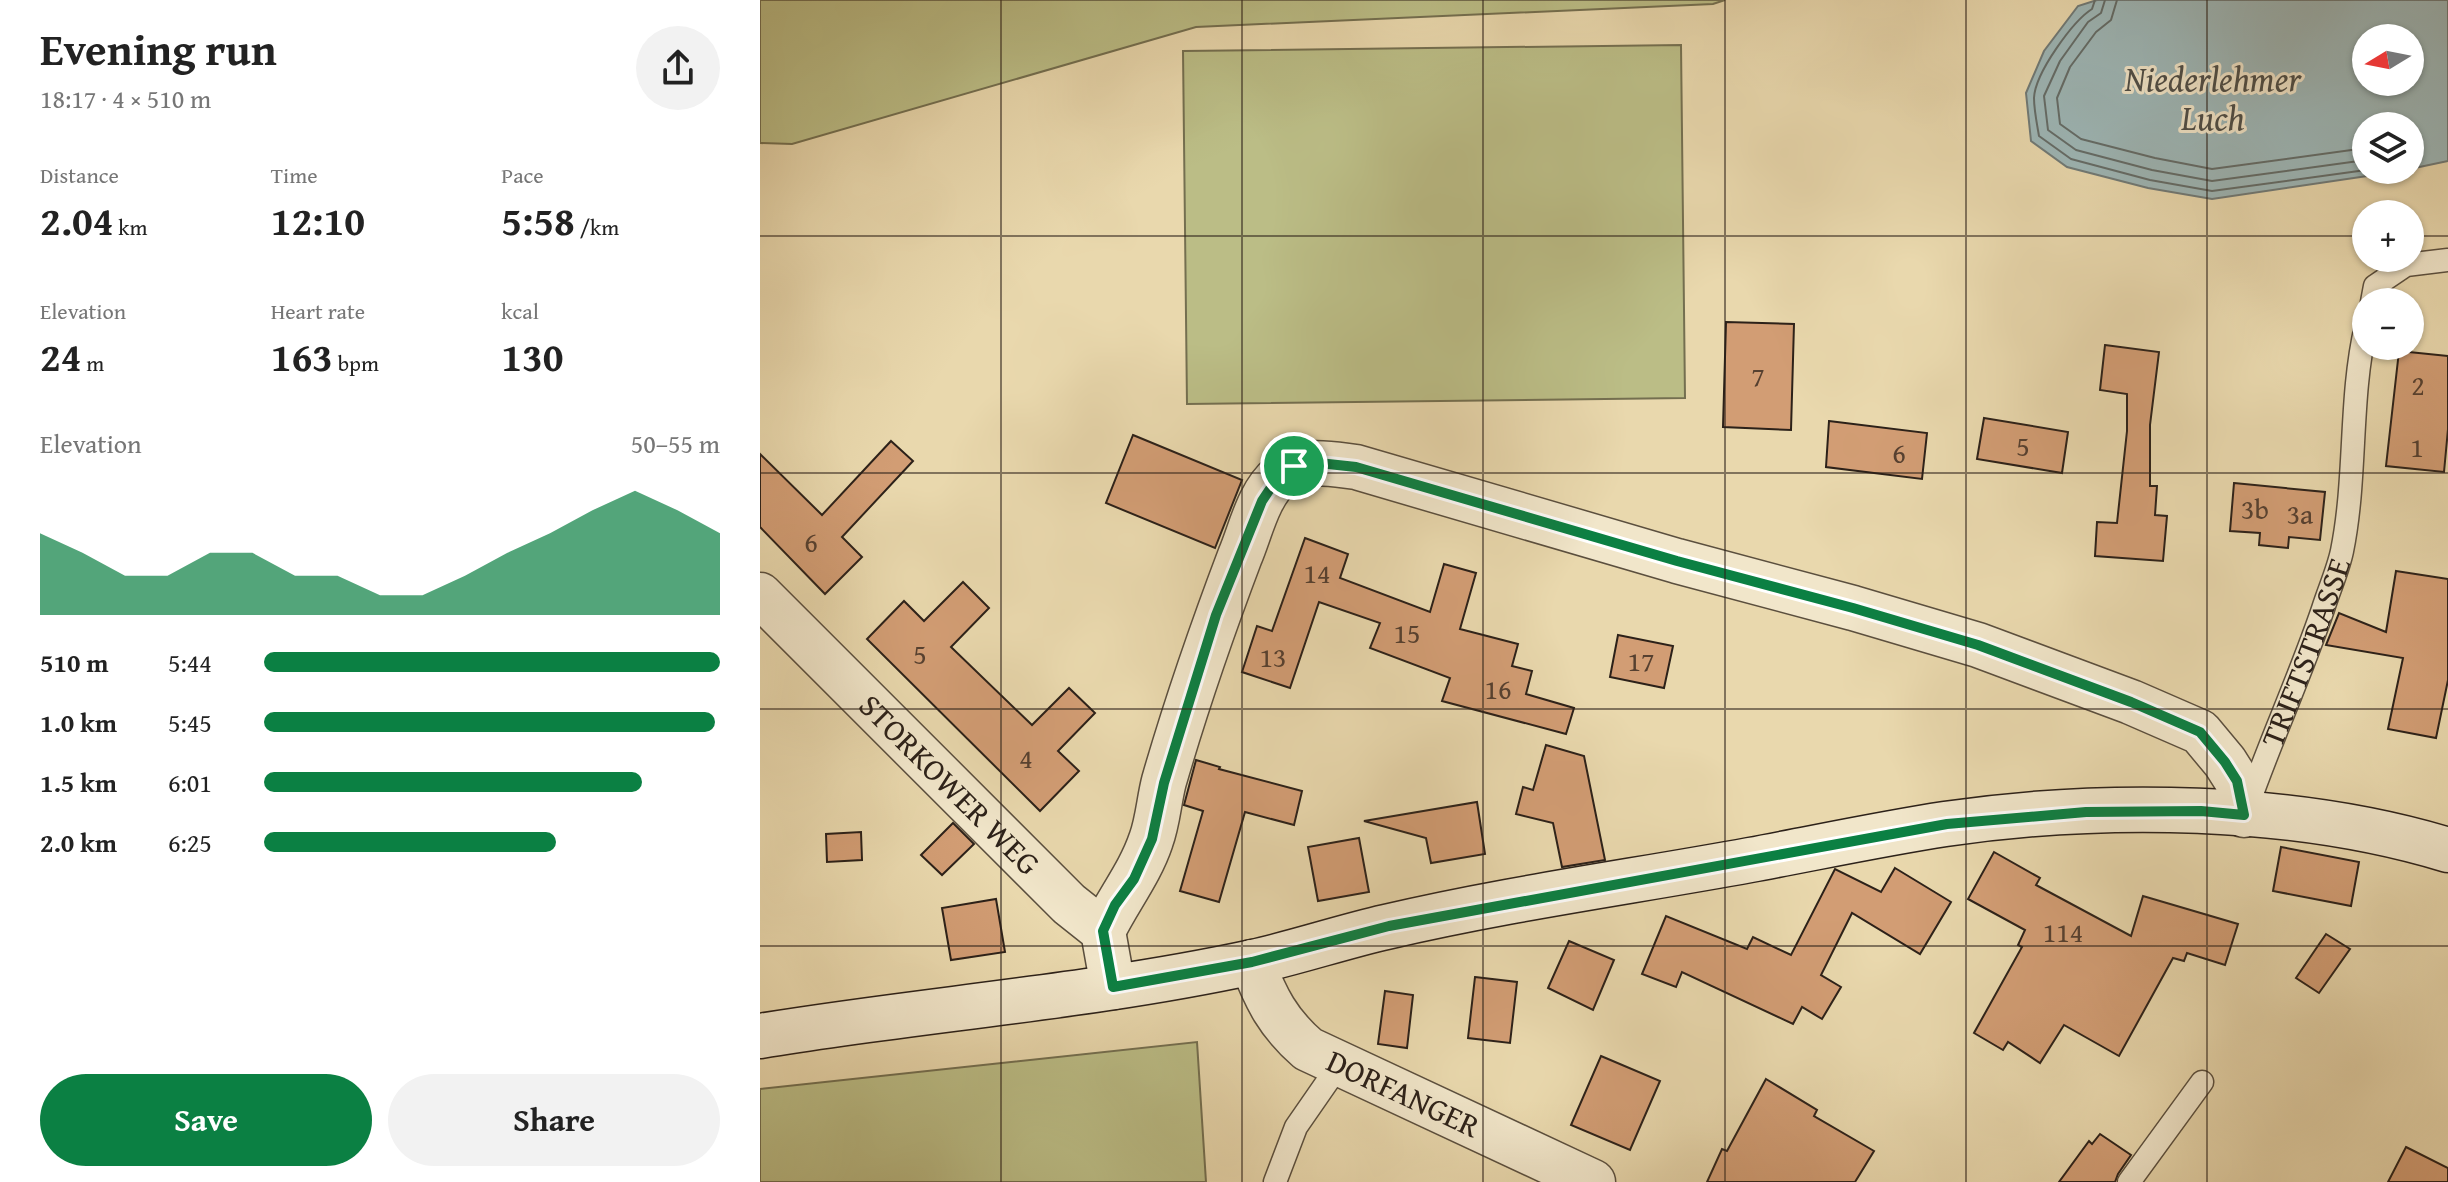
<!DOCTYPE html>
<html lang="en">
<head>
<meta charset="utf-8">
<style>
  :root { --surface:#fff; --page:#f2f2f2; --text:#222; --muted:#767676; --accent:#0b8043 }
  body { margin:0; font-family:"Gentium Book Plus",serif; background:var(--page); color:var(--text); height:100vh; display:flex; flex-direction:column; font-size:30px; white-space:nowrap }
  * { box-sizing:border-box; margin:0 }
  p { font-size:26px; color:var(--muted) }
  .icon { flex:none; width:44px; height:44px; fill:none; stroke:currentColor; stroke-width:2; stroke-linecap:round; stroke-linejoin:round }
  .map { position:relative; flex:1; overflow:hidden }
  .side { display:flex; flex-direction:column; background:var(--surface); width:760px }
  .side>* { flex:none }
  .needle { width:52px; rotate:260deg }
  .buttons { position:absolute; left:1592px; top:24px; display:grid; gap:16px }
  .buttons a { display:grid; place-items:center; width:72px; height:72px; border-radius:50%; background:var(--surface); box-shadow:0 2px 6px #0004; font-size:40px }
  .pin { position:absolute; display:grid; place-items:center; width:68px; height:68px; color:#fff; margin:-34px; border:4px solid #fff; border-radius:50%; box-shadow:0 2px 8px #0007 }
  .round { display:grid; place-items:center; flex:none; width:84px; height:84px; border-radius:42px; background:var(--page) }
  .summary { display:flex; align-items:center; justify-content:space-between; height:136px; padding:0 40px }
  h1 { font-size:44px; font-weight:700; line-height:60px }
  .metrics { display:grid; grid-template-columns:repeat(3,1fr); gap:12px; height:136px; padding:8px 40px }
  .metrics div { display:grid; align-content:center }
  .metrics b { font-size:40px; font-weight:700 }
  .metrics small { font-size:22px; font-weight:400 }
  .metrics p { font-size:22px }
  .chart { height:224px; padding:16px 40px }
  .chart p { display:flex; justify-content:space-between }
  .chart svg { width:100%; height:144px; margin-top:8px; fill:var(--accent); opacity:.7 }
  .cta { display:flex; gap:16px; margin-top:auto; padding:16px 40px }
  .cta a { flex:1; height:92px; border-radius:48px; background:var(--accent); color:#fff; font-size:32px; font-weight:700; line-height:92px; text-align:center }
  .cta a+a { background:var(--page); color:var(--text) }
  ul { padding:0 40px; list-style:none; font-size:26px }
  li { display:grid; grid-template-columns:128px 96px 1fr; align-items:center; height:60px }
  li i { height:20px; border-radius:10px; background:var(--accent) }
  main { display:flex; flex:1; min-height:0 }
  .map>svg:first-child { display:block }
  .green { fill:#bbbd86; stroke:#746f50; stroke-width:2 }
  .water { fill:#9db6b6; stroke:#707a77; stroke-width:2; fill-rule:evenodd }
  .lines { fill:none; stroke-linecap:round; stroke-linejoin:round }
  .shore { stroke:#646c68; stroke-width:2 }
  .building { fill:#d29d74; stroke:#2c2119; stroke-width:2 }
  .lane-casing { stroke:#5b4f3e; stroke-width:25 }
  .street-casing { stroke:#5b4f3e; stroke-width:47 }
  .secondary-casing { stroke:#2c2119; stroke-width:47 }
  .lane { stroke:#f1e6ca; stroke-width:22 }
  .street { stroke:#f1e6ca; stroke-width:44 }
  .secondary { stroke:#f1e6ca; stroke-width:44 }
  .route-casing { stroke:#fff; stroke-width:16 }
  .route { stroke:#0b8043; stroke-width:10 }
  .grid { fill:none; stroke:#2c2119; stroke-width:2; stroke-opacity:0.55 }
  .labels { text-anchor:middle; stroke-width:6; stroke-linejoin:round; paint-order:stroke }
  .number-label { font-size:28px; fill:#564030 }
  .street-label { font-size:32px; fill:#2c2119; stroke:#f1e6ca }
  .water-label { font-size:34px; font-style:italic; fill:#4e4e48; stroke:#f1e6ca }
</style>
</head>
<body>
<main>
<section class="side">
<div class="summary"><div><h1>Evening run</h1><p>18:17 · 4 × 510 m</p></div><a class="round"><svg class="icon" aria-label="share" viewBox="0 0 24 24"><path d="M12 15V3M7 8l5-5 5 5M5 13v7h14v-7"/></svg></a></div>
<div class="metrics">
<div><p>Distance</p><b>2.04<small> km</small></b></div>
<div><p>Time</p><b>12:10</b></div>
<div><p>Pace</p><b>5:58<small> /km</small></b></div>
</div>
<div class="metrics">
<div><p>Elevation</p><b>24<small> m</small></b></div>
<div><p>Heart rate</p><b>163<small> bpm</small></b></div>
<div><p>kcal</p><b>130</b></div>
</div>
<div class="chart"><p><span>Elevation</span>50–55 m</p>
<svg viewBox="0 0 160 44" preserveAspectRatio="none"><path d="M0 44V19L10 25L20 32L30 32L40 25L50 25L60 32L70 32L80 38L90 38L100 32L110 25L120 19L130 12L140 6L150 12L160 19V44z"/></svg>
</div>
<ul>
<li><b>510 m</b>5:44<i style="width:100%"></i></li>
<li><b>1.0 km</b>5:45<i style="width:99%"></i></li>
<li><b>1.5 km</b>6:01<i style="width:83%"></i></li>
<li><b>2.0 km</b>6:25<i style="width:64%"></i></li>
</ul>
<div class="cta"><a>Save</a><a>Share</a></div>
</section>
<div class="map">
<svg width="1688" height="1182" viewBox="0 0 1688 1182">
  <rect width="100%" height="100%" fill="#e9d8ad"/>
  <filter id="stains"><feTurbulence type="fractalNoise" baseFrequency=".0025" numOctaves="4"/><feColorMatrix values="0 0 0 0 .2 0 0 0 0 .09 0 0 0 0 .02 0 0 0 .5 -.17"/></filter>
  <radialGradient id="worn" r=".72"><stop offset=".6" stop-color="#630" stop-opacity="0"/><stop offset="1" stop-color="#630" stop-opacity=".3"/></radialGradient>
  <g class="green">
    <polygon points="0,0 965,0 953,4 436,27 32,144 0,143"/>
    <polygon points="921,45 925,398 427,404 423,51"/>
    <polygon points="437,1042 446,1182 0,1182 0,1089"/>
  </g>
  <path class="water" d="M 1337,0 L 1688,0 L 1688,161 L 1650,169 L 1650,126 L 1606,126 L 1606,170 L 1648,170 L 1452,199 L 1388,188 L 1307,167 L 1271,141 L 1266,93 L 1284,51 L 1318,6 ZM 1606,38 L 1650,38 L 1650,82 L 1606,82 Z"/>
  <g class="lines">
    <g class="shore">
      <path d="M 1335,0 L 1332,9 C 1313,21 1275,73 1274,98 C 1274,110 1277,124 1279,136 L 1311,159 L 1390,180 L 1452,191 L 1606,170"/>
      <polyline points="1345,0 1341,13 1328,22 1300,61 1284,96 1288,130 1316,150 1392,170 1452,181 1606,160"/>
      <polyline points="1357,0 1351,20 1336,32 1310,67 1297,98 1300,124 1321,139 1395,158 1452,169 1606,148"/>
    </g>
  </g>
  <g class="building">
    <polygon points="966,322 1034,324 1031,430 963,427"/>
    <polygon points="1345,345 1399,352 1390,425 1390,486 1397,486 1395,515 1407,516 1403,561 1335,556 1337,522 1357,523 1367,431 1367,394 1340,390"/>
    <polygon points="1639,351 1688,356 1688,429 1684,472 1626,466"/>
    <polygon points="1224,418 1308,432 1302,473 1217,459"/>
    <polygon points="1069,421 1167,433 1162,479 1066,467"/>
    <polygon points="373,435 482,480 455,548 346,503"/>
    <polygon points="131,441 153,461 82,537 102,557 65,594 0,527 0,454 62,515"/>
    <polygon points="1474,483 1565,492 1560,540 1529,537 1528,548 1499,545 1500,533 1470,531"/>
    <polygon points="545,538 588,554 580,578 670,612 684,564 716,573 700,629 758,644 752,666 772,671 766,694 814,708 806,734 682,701 690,678 610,648 620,623 559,602 530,688 482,672 497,626 512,631"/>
    <polygon points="1636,571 1688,579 1688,680 1676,738 1628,729 1643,658 1566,645 1579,613 1626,632"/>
    <polygon points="203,582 229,608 191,647 272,725 309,688 335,713 298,751 319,771 280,811 107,639 144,601 164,621"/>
    <polygon points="858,635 913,646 904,688 850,677"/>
    <polygon points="786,745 824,756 845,860 802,867 793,823 756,814 763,787 773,790"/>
    <polygon points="436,760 460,767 459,769 542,791 534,825 485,812 459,902 420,891 443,811 424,805"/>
    <polygon points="717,802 725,854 671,863 666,838 604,821"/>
    <polygon points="193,823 214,844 182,875 161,855"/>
    <polygon points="101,832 102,860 67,862 66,834"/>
    <polygon points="599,838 609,892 558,901 548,847"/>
    <polygon points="1521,847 1599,862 1591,906 1513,891"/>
    <polygon points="1234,852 1280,878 1276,885 1371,936 1383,896 1478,924 1465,965 1427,953 1424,961 1413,958 1359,1056 1304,1025 1280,1063 1248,1042 1243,1050 1214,1033 1262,947 1258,945 1265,930 1208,899"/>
    <polygon points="1135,868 1191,902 1160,954 1092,913 1061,975 1081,987 1062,1019 1042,1007 1033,1024 922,972 916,987 882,974 906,916 987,949 993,937 1031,955 1075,869 1121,892"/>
    <polygon points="236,899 245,952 191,960 182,908"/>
    <polygon points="1566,934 1590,949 1559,993 1536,978"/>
    <polygon points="809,941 854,960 833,1010 788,988"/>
    <polygon points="715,977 757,982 750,1043 708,1038"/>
    <polygon points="625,991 653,995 647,1048 618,1044"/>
    <polygon points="841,1056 900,1081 870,1150 811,1125"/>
    <polygon points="1006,1079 1057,1110 1054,1116 1114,1151 1095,1182 947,1182 962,1149 967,1151"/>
    <polygon points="1340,1134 1371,1155 1358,1174 1355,1182 1299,1182 1329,1141 1332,1144"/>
    <polygon points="1646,1147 1688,1168 1688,1182 1628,1182"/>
  </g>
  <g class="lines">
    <defs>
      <g id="lane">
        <polyline points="1612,302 1615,286 1646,265 1688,260"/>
        <path id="s1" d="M 1489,802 C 1512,737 1541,674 1563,609 C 1569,590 1578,570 1582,551 C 1597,477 1589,399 1606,326"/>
        <polyline points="515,1182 536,1127 579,1065"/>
        <polyline points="1369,1182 1442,1082"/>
      </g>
      <g id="street">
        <path id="s2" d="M 0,595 L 309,904 L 343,931 L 353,987"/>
        <path d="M 343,931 C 358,900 380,873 391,840 C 398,821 399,800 404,781 C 426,705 452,630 480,556 C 491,530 498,494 521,475 C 542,457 571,464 596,467 L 917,561 L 1093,608 L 1218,645 L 1371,702 L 1440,732 L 1465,762 L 1477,781 L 1484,815"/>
        <path id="s3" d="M 492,962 C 506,999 518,1023 548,1049 L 833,1182"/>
      </g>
      <path id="secondary" d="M 0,1036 C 164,1009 331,997 493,962 C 538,952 582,937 626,927 C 745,899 870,882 990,860 C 1055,848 1120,834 1185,824 C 1343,801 1534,803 1688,850"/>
    </defs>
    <use href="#lane" class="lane-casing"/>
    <use href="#street" class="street-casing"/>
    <use href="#secondary" class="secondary-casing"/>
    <use href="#lane" class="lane"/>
    <use href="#street" class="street"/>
    <use href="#secondary" class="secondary"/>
  </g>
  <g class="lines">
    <defs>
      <polygon id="route" points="559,463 596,467 917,561 1093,608 1218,645 1371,702 1440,732 1465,762 1477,781 1484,815 1441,811 1326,812 1187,824 629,926 492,962 353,987 343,931 355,905 374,879 392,839 404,783 456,615 502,501 518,477 534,466"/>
    </defs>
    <use href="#route" class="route-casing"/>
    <use href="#route" class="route"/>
  </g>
  <path class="grid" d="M 241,0 L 241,1182M 482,0 L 482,1182M 723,0 L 723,1182M 965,0 L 965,1182M 1206,0 L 1206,1182M 1447,0 L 1447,1182M 0,236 L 1606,236M 1650,236 L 1688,236M 0,473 L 1688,473M 0,709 L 1688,709M 0,946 L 1688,946"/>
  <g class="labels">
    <g class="number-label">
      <text x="998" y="386">7</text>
      <text x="1658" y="395">2</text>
      <text x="1263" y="456">5</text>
      <text x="1657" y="457">1</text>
      <text x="1139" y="463">6</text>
      <text x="1495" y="519">3b</text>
      <text x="1540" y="524">3a</text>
      <text x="51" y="552">6</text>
      <text x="557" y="583">14</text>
      <text x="647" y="643">15</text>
      <text x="160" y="664">5</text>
      <text x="513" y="667">13</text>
      <text x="881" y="671">17</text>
      <text x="738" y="699">16</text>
      <text x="266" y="768">4</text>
      <text x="1303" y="942">114</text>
    </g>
    <g class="street-label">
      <text dy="11" stroke="none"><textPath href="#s1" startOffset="160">TRIFTSTRASSE</textPath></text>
      <text dy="11" stroke="none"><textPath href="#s2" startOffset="268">STORKOWER WEG</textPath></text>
      <text dy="11" stroke="none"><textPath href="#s3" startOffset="210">DORFANGER</textPath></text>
    </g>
    <g class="water-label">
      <text x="1453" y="91">Niederlehmer<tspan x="1453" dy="39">Luch</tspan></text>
    </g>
  </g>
  <rect width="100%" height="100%" filter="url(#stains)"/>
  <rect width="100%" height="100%" fill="url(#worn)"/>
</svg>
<div class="buttons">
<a><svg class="needle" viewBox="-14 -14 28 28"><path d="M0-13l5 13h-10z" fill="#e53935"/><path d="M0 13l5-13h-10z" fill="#767676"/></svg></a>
<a><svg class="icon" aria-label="layers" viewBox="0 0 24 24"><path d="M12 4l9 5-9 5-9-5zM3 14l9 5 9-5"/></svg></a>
<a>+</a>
<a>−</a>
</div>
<div class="pin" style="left:534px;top:466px;background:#1e9e55"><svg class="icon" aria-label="arrive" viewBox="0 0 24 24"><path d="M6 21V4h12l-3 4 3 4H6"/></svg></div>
</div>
</main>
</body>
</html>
